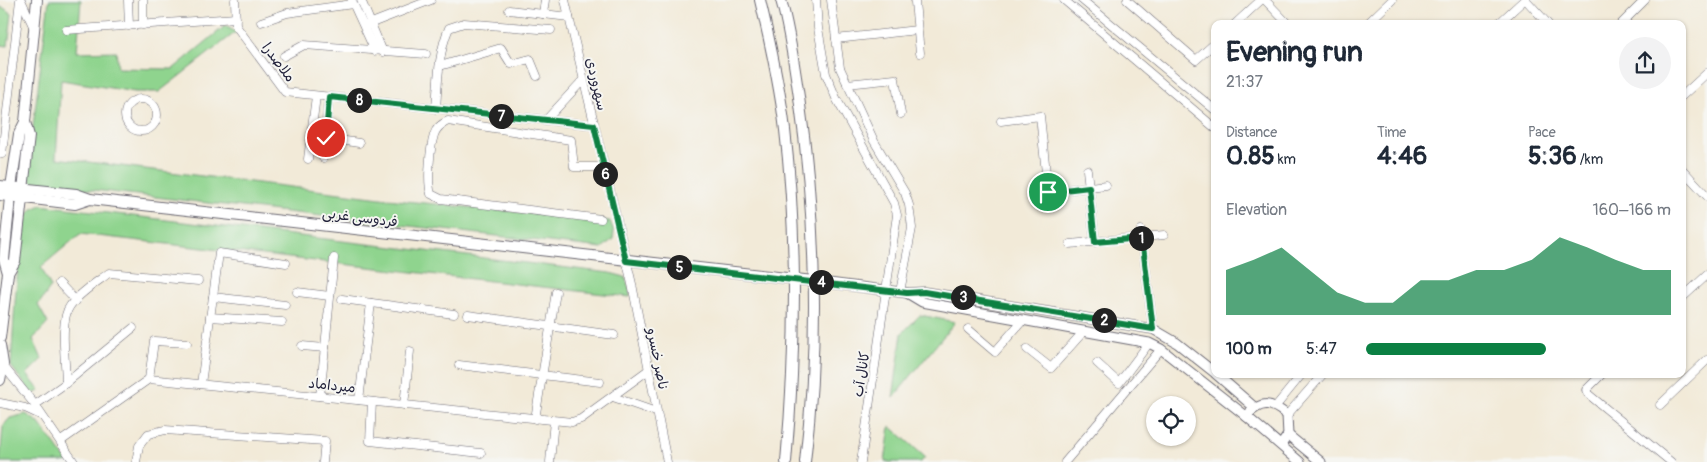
<!DOCTYPE html>
<html lang="en">
<head>
<meta charset="utf-8">
<style>
  :root { --surface:#fff; --page:#f2f2f3; --text:#1f2937; --muted:#747a83; --accent:#0b8043 }
  body { margin:0; font-family:Pangolin,"Playpen Sans Arabic",sans-serif; background:var(--page); color:var(--text); height:100vh; display:flex; flex-direction:column; font-size:19px; white-space:nowrap }
  * { box-sizing:border-box; margin:0 }
  p { font-size:16px; color:var(--muted) }
  .icon { flex:none; width:28px; height:28px; fill:none; stroke:currentColor; stroke-width:2; stroke-linecap:round; stroke-linejoin:round }
  .map { position:relative; flex:1; overflow:hidden }
  .details { position:absolute; left:1211px; top:20px; width:475px; height:358px; display:flex; flex-direction:column; background:var(--surface); border-radius:10px; box-shadow:0 1px 4px #0004 }
  .details>* { flex:none }
  .fabs { position:absolute; left:1146px; top:396px; display:grid; gap:10px }
  .fabs a { display:grid; place-items:center; width:50px; height:50px; border-radius:50%; background:var(--surface); box-shadow:0 1px 4px #0004; font-size:25px }
  .pin { position:absolute; display:grid; place-items:center; width:42px; height:42px; color:#fff; margin:-21px; border:2px solid #fff; border-radius:50%; box-shadow:0 1px 5px #0007 }
  .km { position:absolute; width:25px; height:25px; margin:-12px; border-radius:50%; background:#222; color:#fff; font-size:14px; line-height:25px; text-align:center }
  .round { display:grid; place-items:center; flex:none; width:52px; height:52px; border-radius:26px; background:var(--page) }
  .overview { display:flex; align-items:center; justify-content:space-between; height:85px; padding:0 15px }
  h1 { font-size:28px; font-weight:800; line-height:38px }
  .figures { display:grid; grid-template-columns:repeat(3,1fr); gap:8px; height:85px; padding:5px 15px }
  .figures div { display:grid; align-content:center }
  .figures b { font-size:25px; font-weight:800 }
  .figures small { font-size:14px; font-weight:400 }
  .figures p { font-size:14px }
  .chart { height:140px; padding:10px 15px }
  .chart p { display:flex; justify-content:space-between }
  .chart svg { width:100%; height:90px; margin-top:5px; fill:var(--accent); opacity:.7 }
  ul { padding:0 15px; list-style:none; font-size:16px }
  li { display:grid; grid-template-columns:80px 60px 1fr; align-items:center; height:38px }
  li i { height:12px; border-radius:6px; background:var(--accent) }
  .map>svg:first-child { display:block }
  .green { fill:#8fd48e; stroke:#587b64 }
  .lines { fill:none; stroke-linecap:round; stroke-linejoin:round }
  .minor-casing { stroke:#6b6872; stroke-width:9 }
  .tertiary-casing { stroke:#6b6872; stroke-width:11 }
  .secondary-casing { stroke:#6b6872; stroke-width:12 }
  .minor { stroke:#fff; stroke-width:8 }
  .tertiary { stroke:#fff; stroke-width:9 }
  .secondary { stroke:#fff; stroke-width:10 }
  .route-casing { stroke:#fff; stroke-width:10 }
  .route { stroke:#0b8043; stroke-width:6 }
  .labels { text-anchor:middle; stroke-width:4; stroke-linejoin:round; paint-order:stroke }
  .street-label { font-size:14px; fill:#22223b; stroke:#f6f6f2 }
</style>
</head>
<body>
<div class="map">
<svg width="1707" height="462" viewBox="0 0 1707 462">
  <rect width="100%" height="100%" fill="#f6f6f2"/>
  <filter id="ink" filterUnits="userSpaceOnUse"><feTurbulence type="fractalNoise" baseFrequency=".02" numOctaves="2"/><feDisplacementMap in="SourceGraphic" scale="10" xChannelSelector="R" yChannelSelector="G"/><feConvolveMatrix kernelMatrix="1 2 1 2 8 2 1 2 1" color-interpolation-filters="sRGB"/></filter>
  <filter id="wash" filterUnits="userSpaceOnUse"><feTurbulence type="fractalNoise" baseFrequency=".0096" numOctaves="4" result="noise"/><feDisplacementMap in="SourceGraphic" scale="20" xChannelSelector="R" yChannelSelector="G"/><feGaussianBlur stdDeviation="1.12" result="paint"/><feColorMatrix in="noise" values="0 0 0 0 0 0 0 0 0 0 0 0 0 0 0 0 0 1.4 0 .05"/><feComposite in="paint" operator="in"/></filter>
  <g filter="url(#wash)">
    <rect width="100%" height="100%" fill="#f2ead8"/>
    <g class="green">
      <polygon points="49,0 81,0 77,52 116,51 118,68 173,69 225,26 236,32 159,92 135,92 61,80 56,158 405,201 610,221 614,231 613,239 602,248 32,183 27,173"/>
      <polygon points="0,7 4,8 12,14 8,46 0,45"/>
      <path d="M 41,205 L 610,273 L 625,277 L 630,290 L 630,297 L 80,234 L 41,267 L 51,287 L 38,305 L 48,323 L 33,339 L 42,359 L 27,374 L 40,391 L 32,394 L 11,366 C 13,341 17,225 31,210 C 33,208 38,207 41,205 Z"/>
      <polygon points="920,315 955,322 893,398 902,333"/>
      <polygon points="26,414 38,422 68,462 0,462 3,426 10,418"/>
      <polygon points="890,426 925,457 921,462 885,462"/>
    </g>
  </g>
  <g filter="url(#ink)">
    <g class="lines">
      <defs>
        <g id="minor">
          <polyline points="21,0 34,28"/>
          <polyline points="128,0 129,26"/>
          <polyline points="143,0 143,25"/>
          <polyline points="235,0 236,26 285,92 593,125"/>
          <polyline points="361,0 383,52"/>
          <polyline points="565,0 632,284 667,462"/>
          <polyline points="816,0 818,28 826,74 836,98 894,203 897,215 861,462"/>
          <polyline points="831,0 840,68 874,141 905,193 909,205 912,228 900,292"/>
          <polyline points="1064,0 1215,128"/>
          <polyline points="1082,0 1215,110"/>
          <polyline points="1127,0 1196,60 1215,43"/>
          <polyline points="1265,0 1288,24"/>
          <polyline points="1526,0 1548,24"/>
          <polyline points="352,1 375,51"/>
          <polyline points="915,2 920,53"/>
          <polyline points="509,10 569,17"/>
          <polyline points="543,14 545,0"/>
          <polyline points="261,22 287,13 353,4"/>
          <polyline points="1235,24 1261,0"/>
          <polyline points="1367,24 1392,0"/>
          <polyline points="1498,24 1524,0"/>
          <polyline points="1621,24 1645,0"/>
          <polyline points="364,26 431,0"/>
          <polyline points="66,30 236,18"/>
          <polyline points="836,39 917,30"/>
          <polyline points="284,56 304,45 426,54"/>
          <polyline points="440,66 501,48 511,64 530,59 537,76"/>
          <polyline points="847,84 895,79 901,114"/>
          <polyline points="1682,96 1707,73"/>
          <circle cx="141" cy="115" r="16"/>
          <path d="M 436,109 C 438,82 438,53 449,28 L 464,23 L 551,30"/>
          <polyline points="546,120 583,80"/>
          <polyline points="1001,121 1040,116 1048,192 1106,185"/>
          <polyline points="326,138 359,143"/>
          <polyline points="2,154 20,0"/>
          <polyline points="323,158 329,97"/>
          <polyline points="308,159 316,96"/>
          <polyline points="1682,169 1707,196"/>
          <polyline points="1087,170 1095,242"/>
          <path d="M 601,219 L 441,199 L 431,194 C 427,181 430,148 434,135 C 436,128 441,124 448,121 L 571,140 L 574,167 L 604,167"/>
          <polyline points="1141,230 1153,329"/>
          <polyline points="1070,244 1164,235"/>
          <polyline points="59,283 76,301"/>
          <polyline points="297,292 330,296"/>
          <polyline points="213,297 285,305"/>
          <polyline points="1682,298 1707,275"/>
          <polyline points="342,299 454,314"/>
          <polyline points="468,315 614,335"/>
          <polyline points="210,317 282,322"/>
          <polyline points="968,329 995,352 1023,320"/>
          <polyline points="302,346 325,348"/>
          <polyline points="1027,349 1051,368 1084,331"/>
          <polyline points="1,363 35,405 74,462"/>
          <polyline points="1097,363 1119,383 1149,343"/>
          <polyline points="459,365 600,382"/>
          <polyline points="1602,374 1586,390 1588,394 1671,462"/>
          <polyline points="149,379 154,341 187,343"/>
          <path d="M 66,383 C 66,364 59,320 70,306 C 79,293 97,282 109,273 L 198,281"/>
          <polyline points="201,384 219,253 286,263"/>
          <polyline points="320,396 334,258"/>
          <polyline points="613,397 656,412"/>
          <polyline points="359,400 371,303"/>
          <polyline points="372,402 370,441 481,453"/>
          <polyline points="0,403 25,408 40,415"/>
          <polyline points="35,405 66,383 133,328"/>
          <polyline points="404,405 410,351"/>
          <polyline points="1660,405 1707,360"/>
          <polyline points="1276,406 1302,374"/>
          <polyline points="1287,415 1323,374"/>
          <polyline points="535,419 556,292"/>
          <polyline points="61,441 149,379 572,422 581,419 647,371"/>
          <polyline points="136,462 139,446 148,434 165,430 325,441 323,462"/>
          <polyline points="550,462 554,421"/>
          <polyline points="1065,462 1161,349"/>
        </g>
        <g id="tertiary">
          <polyline points="813,281 907,293 924,292 1153,329 1177,343 1215,373"/>
          <polyline points="907,293 922,302 1149,343 1161,349 1246,416 1300,462"/>
          <polyline points="1216,374 1254,407"/>
          <path d="M 1246,416 C 1262,400 1271,402 1287,415 L 1288,435 L 1281,445"/>
          <polyline points="1288,435 1321,462"/>
        </g>
        <g id="secondary">
          <path d="M 760,0 C 770,42 780,87 785,130 C 798,241 796,351 786,462"/>
          <path d="M 781,0 C 790,32 794,64 799,97 C 816,217 819,342 805,462"/>
          <polyline points="0,186 76,194 90,199 813,281"/>
          <polyline points="0,195 75,204 90,199"/>
          <polyline points="8,273 15,261 29,136 25,122 37,0"/>
          <polyline points="0,338 8,273 4,259 11,187 19,134 25,122"/>
          <polyline points="0,345 3,364 0,380"/>
        </g>
      </defs>
      <use href="#minor" class="minor-casing"/>
      <use href="#tertiary" class="tertiary-casing"/>
      <use href="#secondary" class="secondary-casing"/>
      <use href="#minor" class="minor"/>
      <use href="#tertiary" class="tertiary"/>
      <use href="#secondary" class="secondary"/>
    </g>
  </g>
  <g class="lines" filter="url(#ink)">
    <defs>
      <polyline id="route" points="326,138 329,97 594,125 626,261 907,293 924,292 1153,329 1142,238 1095,242 1089,187 1048,192"/>
    </defs>
    <use href="#route" class="route-casing"/>
    <use href="#route" class="route"/>
  </g>
  <g class="labels">
    <g class="street-label">
      <text transform="translate(279 62) rotate(53)" y="5">ملاصدرا</text>
      <text transform="translate(597 84) rotate(77)" y="5">سهروردی</text>
      <text transform="translate(360 217) rotate(7)" y="5">فردوسی غربی</text>
      <text transform="translate(658 359) rotate(79)" y="5">ناصر خسرو</text>
      <text transform="translate(861 374) rotate(-81)" y="5">کانال آب</text>
      <text transform="translate(332 385) rotate(6)" y="5">میرداماد</text>
    </g>
  </g>
</svg>
<div class="fabs">
<a><svg class="icon" aria-label="locate" viewBox="0 0 24 24"><circle cx="12" cy="12" r="6"/><path d="M12 2v4M12 18v4M2 12h4M18 12h4"/></svg></a>
</div>
<div class="pin" style="left:1048px;top:192px;background:#1e9e55"><svg class="icon" aria-label="arrive" viewBox="0 0 24 24"><path d="M6 21V4h12l-3 4 3 4H6"/></svg></div>
<div class="pin" style="left:326px;top:138px;background:#d93025"><svg class="icon" aria-label="check" viewBox="0 0 24 24"><path d="M5 12l5 5 9-10"/></svg></div>
<b class="km" style="left:1141px;top:238px">1</b>
<b class="km" style="left:1104px;top:320px">2</b>
<b class="km" style="left:963px;top:297px">3</b>
<b class="km" style="left:821px;top:282px">4</b>
<b class="km" style="left:679px;top:267px">5</b>
<b class="km" style="left:605px;top:174px">6</b>
<b class="km" style="left:501px;top:116px">7</b>
<b class="km" style="left:359px;top:100px">8</b>
<section class="details">
<div class="overview"><div><h1>Evening run</h1><p>21:37</p></div><a class="round"><svg class="icon" aria-label="share" viewBox="0 0 24 24"><path d="M12 15V3M7 8l5-5 5 5M5 13v7h14v-7"/></svg></a></div>
<div class="figures">
<div><p>Distance</p><b>0.85<small> km</small></b></div>
<div><p>Time</p><b>4:46</b></div>
<div><p>Pace</p><b>5:36<small> /km</small></b></div>
</div>
<div class="chart"><p><span>Elevation</span>160–166 m</p>
<svg viewBox="0 0 160 44" preserveAspectRatio="none"><path d="M0 44V22L10 17L20 11L30 22L40 33L50 38L60 38L70 27L80 27L90 22L100 22L110 17L120 6L130 11L140 17L150 22L160 22V44z"/></svg>
</div>
<ul>
<li><b>100 m</b>5:47<i style="width:59%"></i></li>
</ul>
</section>
</div>
</body>
</html>
